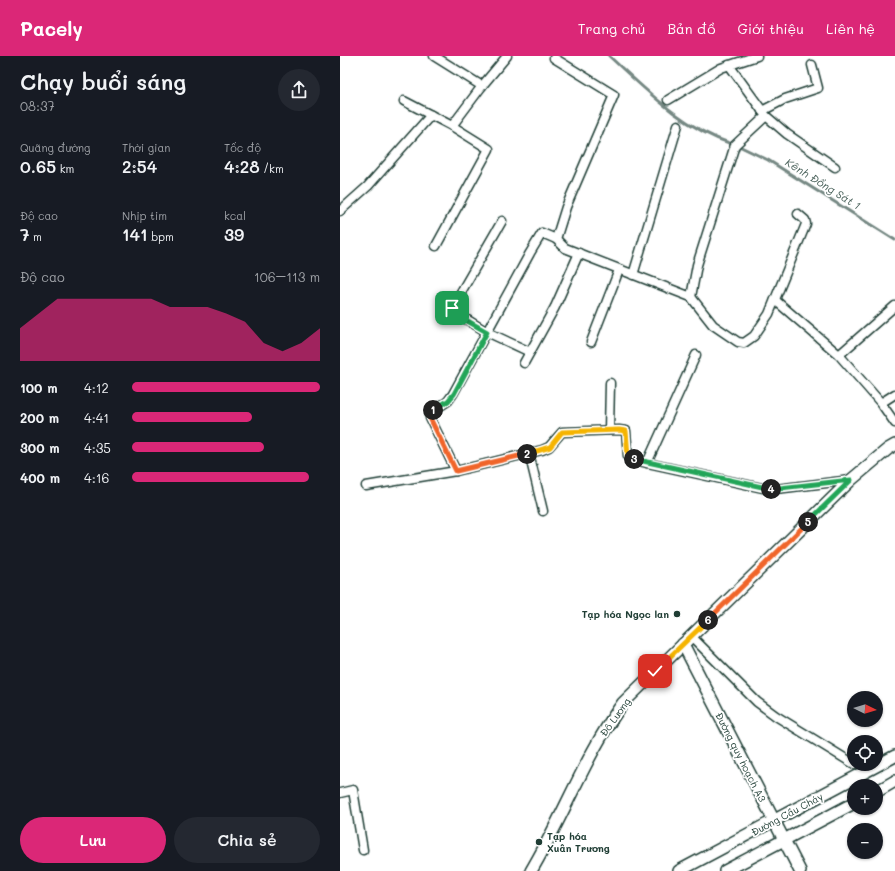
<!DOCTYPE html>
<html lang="vi">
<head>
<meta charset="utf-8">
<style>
  :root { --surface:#171b24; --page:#242831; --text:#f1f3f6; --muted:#9ea1a6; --accent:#db2777 }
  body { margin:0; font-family:Mali,sans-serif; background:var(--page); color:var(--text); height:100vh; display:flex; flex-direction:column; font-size:15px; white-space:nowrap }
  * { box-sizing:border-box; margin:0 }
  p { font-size:13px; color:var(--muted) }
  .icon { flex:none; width:22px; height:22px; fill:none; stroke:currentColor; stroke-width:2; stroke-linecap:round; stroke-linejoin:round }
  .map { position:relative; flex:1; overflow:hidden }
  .drawer { display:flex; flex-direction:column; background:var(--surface); width:340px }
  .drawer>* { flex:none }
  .needle { width:26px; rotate:95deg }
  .buttons { position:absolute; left:507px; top:635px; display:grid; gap:8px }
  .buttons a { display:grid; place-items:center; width:36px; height:36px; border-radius:50%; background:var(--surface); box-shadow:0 1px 3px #0004; font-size:20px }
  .pin { position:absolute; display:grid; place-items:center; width:34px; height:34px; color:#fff; margin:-17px; border-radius:8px; box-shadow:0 2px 6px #0006 }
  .km { position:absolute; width:20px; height:20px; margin:-10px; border-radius:50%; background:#222; color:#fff; font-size:11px; line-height:20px; text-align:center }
  .round { display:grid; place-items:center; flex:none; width:42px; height:42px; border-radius:21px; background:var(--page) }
  .headline { display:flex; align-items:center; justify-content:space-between; height:68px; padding:0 20px }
  h1 { font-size:22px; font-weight:600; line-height:30px }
  .figures { display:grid; grid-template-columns:repeat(3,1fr); gap:6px; height:68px; padding:4px 20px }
  .figures div { display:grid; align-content:center }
  .figures b { font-size:17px; font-weight:600 }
  .figures small { font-size:11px; font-weight:400 }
  .figures p { font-size:11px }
  .chart { height:112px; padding:8px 20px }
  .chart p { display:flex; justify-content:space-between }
  .chart svg { width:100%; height:72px; margin-top:4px; fill:var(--accent); opacity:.7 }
  .action { display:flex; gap:8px; margin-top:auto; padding:8px 20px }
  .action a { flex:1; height:46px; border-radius:24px; background:var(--accent); color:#fff; font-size:16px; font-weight:600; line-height:46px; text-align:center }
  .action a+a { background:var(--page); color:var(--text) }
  ul { padding:0 20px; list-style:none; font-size:13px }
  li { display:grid; grid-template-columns:64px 48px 1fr; align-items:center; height:30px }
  li i { height:10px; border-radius:5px; background:var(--accent) }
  header { display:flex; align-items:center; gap:24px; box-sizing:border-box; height:56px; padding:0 20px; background:var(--accent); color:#fff }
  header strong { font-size:19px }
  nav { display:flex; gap:22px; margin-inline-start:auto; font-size:14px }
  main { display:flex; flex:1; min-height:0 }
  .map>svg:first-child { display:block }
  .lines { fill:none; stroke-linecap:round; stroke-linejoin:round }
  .stream { stroke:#758883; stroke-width:3 }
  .street-casing { stroke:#1f3d34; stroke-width:11 }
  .secondary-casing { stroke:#1f3d34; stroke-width:14 }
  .street { stroke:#fff; stroke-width:8 }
  .secondary { stroke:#fff; stroke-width:11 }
  .split-1-casing { stroke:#fff; stroke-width:8 }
  .split-2-casing { stroke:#fff; stroke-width:8 }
  .split-3-casing { stroke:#fff; stroke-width:8 }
  .split-4-casing { stroke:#fff; stroke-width:8 }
  .split-5-casing { stroke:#fff; stroke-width:8 }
  .split-6-casing { stroke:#fff; stroke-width:8 }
  .split-7-casing { stroke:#fff; stroke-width:8 }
  .split-1 { stroke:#22a559; stroke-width:5 }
  .split-2 { stroke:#f0652b; stroke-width:5 }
  .split-3 { stroke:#f5b400; stroke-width:5 }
  .split-4 { stroke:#22a559; stroke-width:5 }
  .split-5 { stroke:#22a559; stroke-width:5 }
  .split-6 { stroke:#f0652b; stroke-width:5 }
  .split-7 { stroke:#f5b400; stroke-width:5 }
  .poi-dot { fill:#1f3d34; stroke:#fff; stroke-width:1.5 }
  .labels { text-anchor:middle; stroke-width:3.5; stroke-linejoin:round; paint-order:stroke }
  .poi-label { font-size:10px; font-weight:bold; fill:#1f3d34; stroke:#fff; text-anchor:end }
  .street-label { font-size:10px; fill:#1f3d34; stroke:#fff }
  .water-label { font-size:11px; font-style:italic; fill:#4a625b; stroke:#fff }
</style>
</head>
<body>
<header>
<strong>Pacely</strong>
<nav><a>Trang chủ</a><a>Bản đồ</a><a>Giới thiệu</a><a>Liên hệ</a></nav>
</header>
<main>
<section class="drawer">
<div class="headline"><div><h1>Chạy buổi sáng</h1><p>08:37</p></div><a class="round"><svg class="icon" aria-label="share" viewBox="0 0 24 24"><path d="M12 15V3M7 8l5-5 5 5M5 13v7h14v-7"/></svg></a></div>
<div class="figures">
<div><p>Quãng đường</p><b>0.65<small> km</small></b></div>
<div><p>Thời gian</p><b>2:54</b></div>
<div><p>Tốc độ</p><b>4:28<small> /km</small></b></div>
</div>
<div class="figures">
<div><p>Độ cao</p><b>7<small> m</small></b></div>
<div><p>Nhịp tim</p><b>141<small> bpm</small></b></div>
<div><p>kcal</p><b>39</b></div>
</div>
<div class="chart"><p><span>Độ cao</span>106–113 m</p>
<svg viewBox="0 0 160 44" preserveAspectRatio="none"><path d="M0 44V24L10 15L20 6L30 6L40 6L50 6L60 6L70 6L80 11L90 11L100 11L110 15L120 20L130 33L140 38L150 33L160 24V44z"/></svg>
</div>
<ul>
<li><b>100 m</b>4:12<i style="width:100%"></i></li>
<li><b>200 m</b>4:41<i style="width:64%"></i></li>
<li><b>300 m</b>4:35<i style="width:70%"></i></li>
<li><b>400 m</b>4:16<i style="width:94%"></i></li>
</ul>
<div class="action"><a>Lưu</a><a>Chia sẻ</a></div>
</section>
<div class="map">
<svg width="555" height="815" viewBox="0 0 555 815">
  <rect width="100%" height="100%" fill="#fff"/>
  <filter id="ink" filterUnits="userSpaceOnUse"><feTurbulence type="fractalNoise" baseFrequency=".025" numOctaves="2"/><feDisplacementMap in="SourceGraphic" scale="8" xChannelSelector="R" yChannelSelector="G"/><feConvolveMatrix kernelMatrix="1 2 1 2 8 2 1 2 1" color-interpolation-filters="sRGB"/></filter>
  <g filter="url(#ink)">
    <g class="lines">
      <g class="stream">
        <path d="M 269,0 C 306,34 344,73 392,88"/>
        <polyline points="399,90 428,104 555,184"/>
      </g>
      <defs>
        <g id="street">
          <polyline points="94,0 142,30"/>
          <polyline points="214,2 274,39 226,151 216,183"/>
          <polyline points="389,9 426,60 447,78 495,111"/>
          <polyline points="328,44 381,12 417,0"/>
          <polyline points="64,45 112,70 149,93 96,190"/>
          <polyline points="422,55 445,43 478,32 472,9"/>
          <polyline points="112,70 142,30 167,0"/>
          <polyline points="0,155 28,130 91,59"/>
          <polyline points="162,165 113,250 113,255 147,276 190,296"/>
          <polyline points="293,219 338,69"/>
          <polyline points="351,241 357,209 395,89 426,60"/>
          <polyline points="435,244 499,299 541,347 555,367"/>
          <polyline points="251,286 279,214"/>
          <polyline points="499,299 555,250"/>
          <polyline points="184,307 215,251 239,197"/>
          <polyline points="541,347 555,338"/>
          <polyline points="269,374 270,327"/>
          <polyline points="189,397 203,455"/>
          <polyline points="307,407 356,299"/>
          <polyline points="116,415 90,362 90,357 108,345 113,338 190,197 202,177 216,183 225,192 351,241 373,269 398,286 404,287 414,280 429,258 466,168 465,164 458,158"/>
          <polyline points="26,430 116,415 202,394 209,391 222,376 279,374 286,375 288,400 298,405 427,433 436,433 511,424"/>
          <polyline points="351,580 417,646 436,660 514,708"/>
          <polyline points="0,737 13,734 23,794"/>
        </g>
        <g id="secondary">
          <polyline points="343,588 460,815"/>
          <polyline points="536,736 555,725"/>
          <path d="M 191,815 C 224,760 245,699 283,647 L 511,424 L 548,393 L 555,389"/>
          <polyline points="339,815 555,700"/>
          <polyline points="385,815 514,747"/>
        </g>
      </defs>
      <use href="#street" class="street-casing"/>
      <use href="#secondary" class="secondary-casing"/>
      <use href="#street" class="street"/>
      <use href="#secondary" class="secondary"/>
    </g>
  </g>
  <g class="lines" filter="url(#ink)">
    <defs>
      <polyline id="split-1" points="93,354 108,345 114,338 147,276 115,258 112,252"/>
      <polyline id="split-2" points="93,354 90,357 90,362 116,415 187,398"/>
      <polyline id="split-3" points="187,398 210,391 222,376 279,374 286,375 288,400 294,403"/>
      <polyline id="split-4" points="294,403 431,433"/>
      <polyline id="split-5" points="431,433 511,424 468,466"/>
      <polyline id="split-6" points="368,564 468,466"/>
      <polyline id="split-7" points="315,615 368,564"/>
    </defs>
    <use href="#split-1" class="split-1-casing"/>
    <use href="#split-2" class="split-2-casing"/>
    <use href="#split-3" class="split-3-casing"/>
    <use href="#split-4" class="split-4-casing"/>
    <use href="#split-5" class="split-5-casing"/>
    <use href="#split-6" class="split-6-casing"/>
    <use href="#split-7" class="split-7-casing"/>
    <use href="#split-1" class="split-1"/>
    <use href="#split-2" class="split-2"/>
    <use href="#split-3" class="split-3"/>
    <use href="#split-4" class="split-4"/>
    <use href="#split-5" class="split-5"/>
    <use href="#split-6" class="split-6"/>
    <use href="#split-7" class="split-7"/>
  </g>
  <g class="poi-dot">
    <circle cx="337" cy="558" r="4"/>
    <circle cx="199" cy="786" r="4"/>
  </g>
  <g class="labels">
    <g class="poi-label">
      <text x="329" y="562">Tạp hóa Ngọc lan</text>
      <text x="207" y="784" text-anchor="start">Tạp hóa<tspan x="207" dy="12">Xuân Trương</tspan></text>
    </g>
    <g class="street-label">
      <text transform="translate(275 661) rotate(-54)" y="4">Đô Lương</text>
      <text transform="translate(401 701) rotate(63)" y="4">Đường quy hoạch A3</text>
      <text transform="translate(447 758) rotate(-28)" y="4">Đường Cầu Cháy</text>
    </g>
    <g class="water-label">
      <text transform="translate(483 128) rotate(32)" y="4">Kênh Đồng Sát 1</text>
    </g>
  </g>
</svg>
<div class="buttons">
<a><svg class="needle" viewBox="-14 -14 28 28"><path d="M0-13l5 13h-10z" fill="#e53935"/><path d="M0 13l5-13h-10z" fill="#9ea1a6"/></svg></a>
<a><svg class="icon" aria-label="locate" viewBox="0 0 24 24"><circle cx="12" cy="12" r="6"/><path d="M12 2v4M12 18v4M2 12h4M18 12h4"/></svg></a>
<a>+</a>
<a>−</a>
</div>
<div class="pin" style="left:112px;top:252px;background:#1e9e55"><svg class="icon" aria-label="arrive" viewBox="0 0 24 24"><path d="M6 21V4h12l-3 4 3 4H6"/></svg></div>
<div class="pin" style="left:315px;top:615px;background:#d93025"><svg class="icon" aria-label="check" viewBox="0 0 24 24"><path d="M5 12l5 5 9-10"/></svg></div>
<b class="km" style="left:93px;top:354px">1</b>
<b class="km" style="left:187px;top:398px">2</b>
<b class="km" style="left:294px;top:403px">3</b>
<b class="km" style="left:431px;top:433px">4</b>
<b class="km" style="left:468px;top:466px">5</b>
<b class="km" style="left:368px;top:564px">6</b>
</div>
</main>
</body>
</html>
